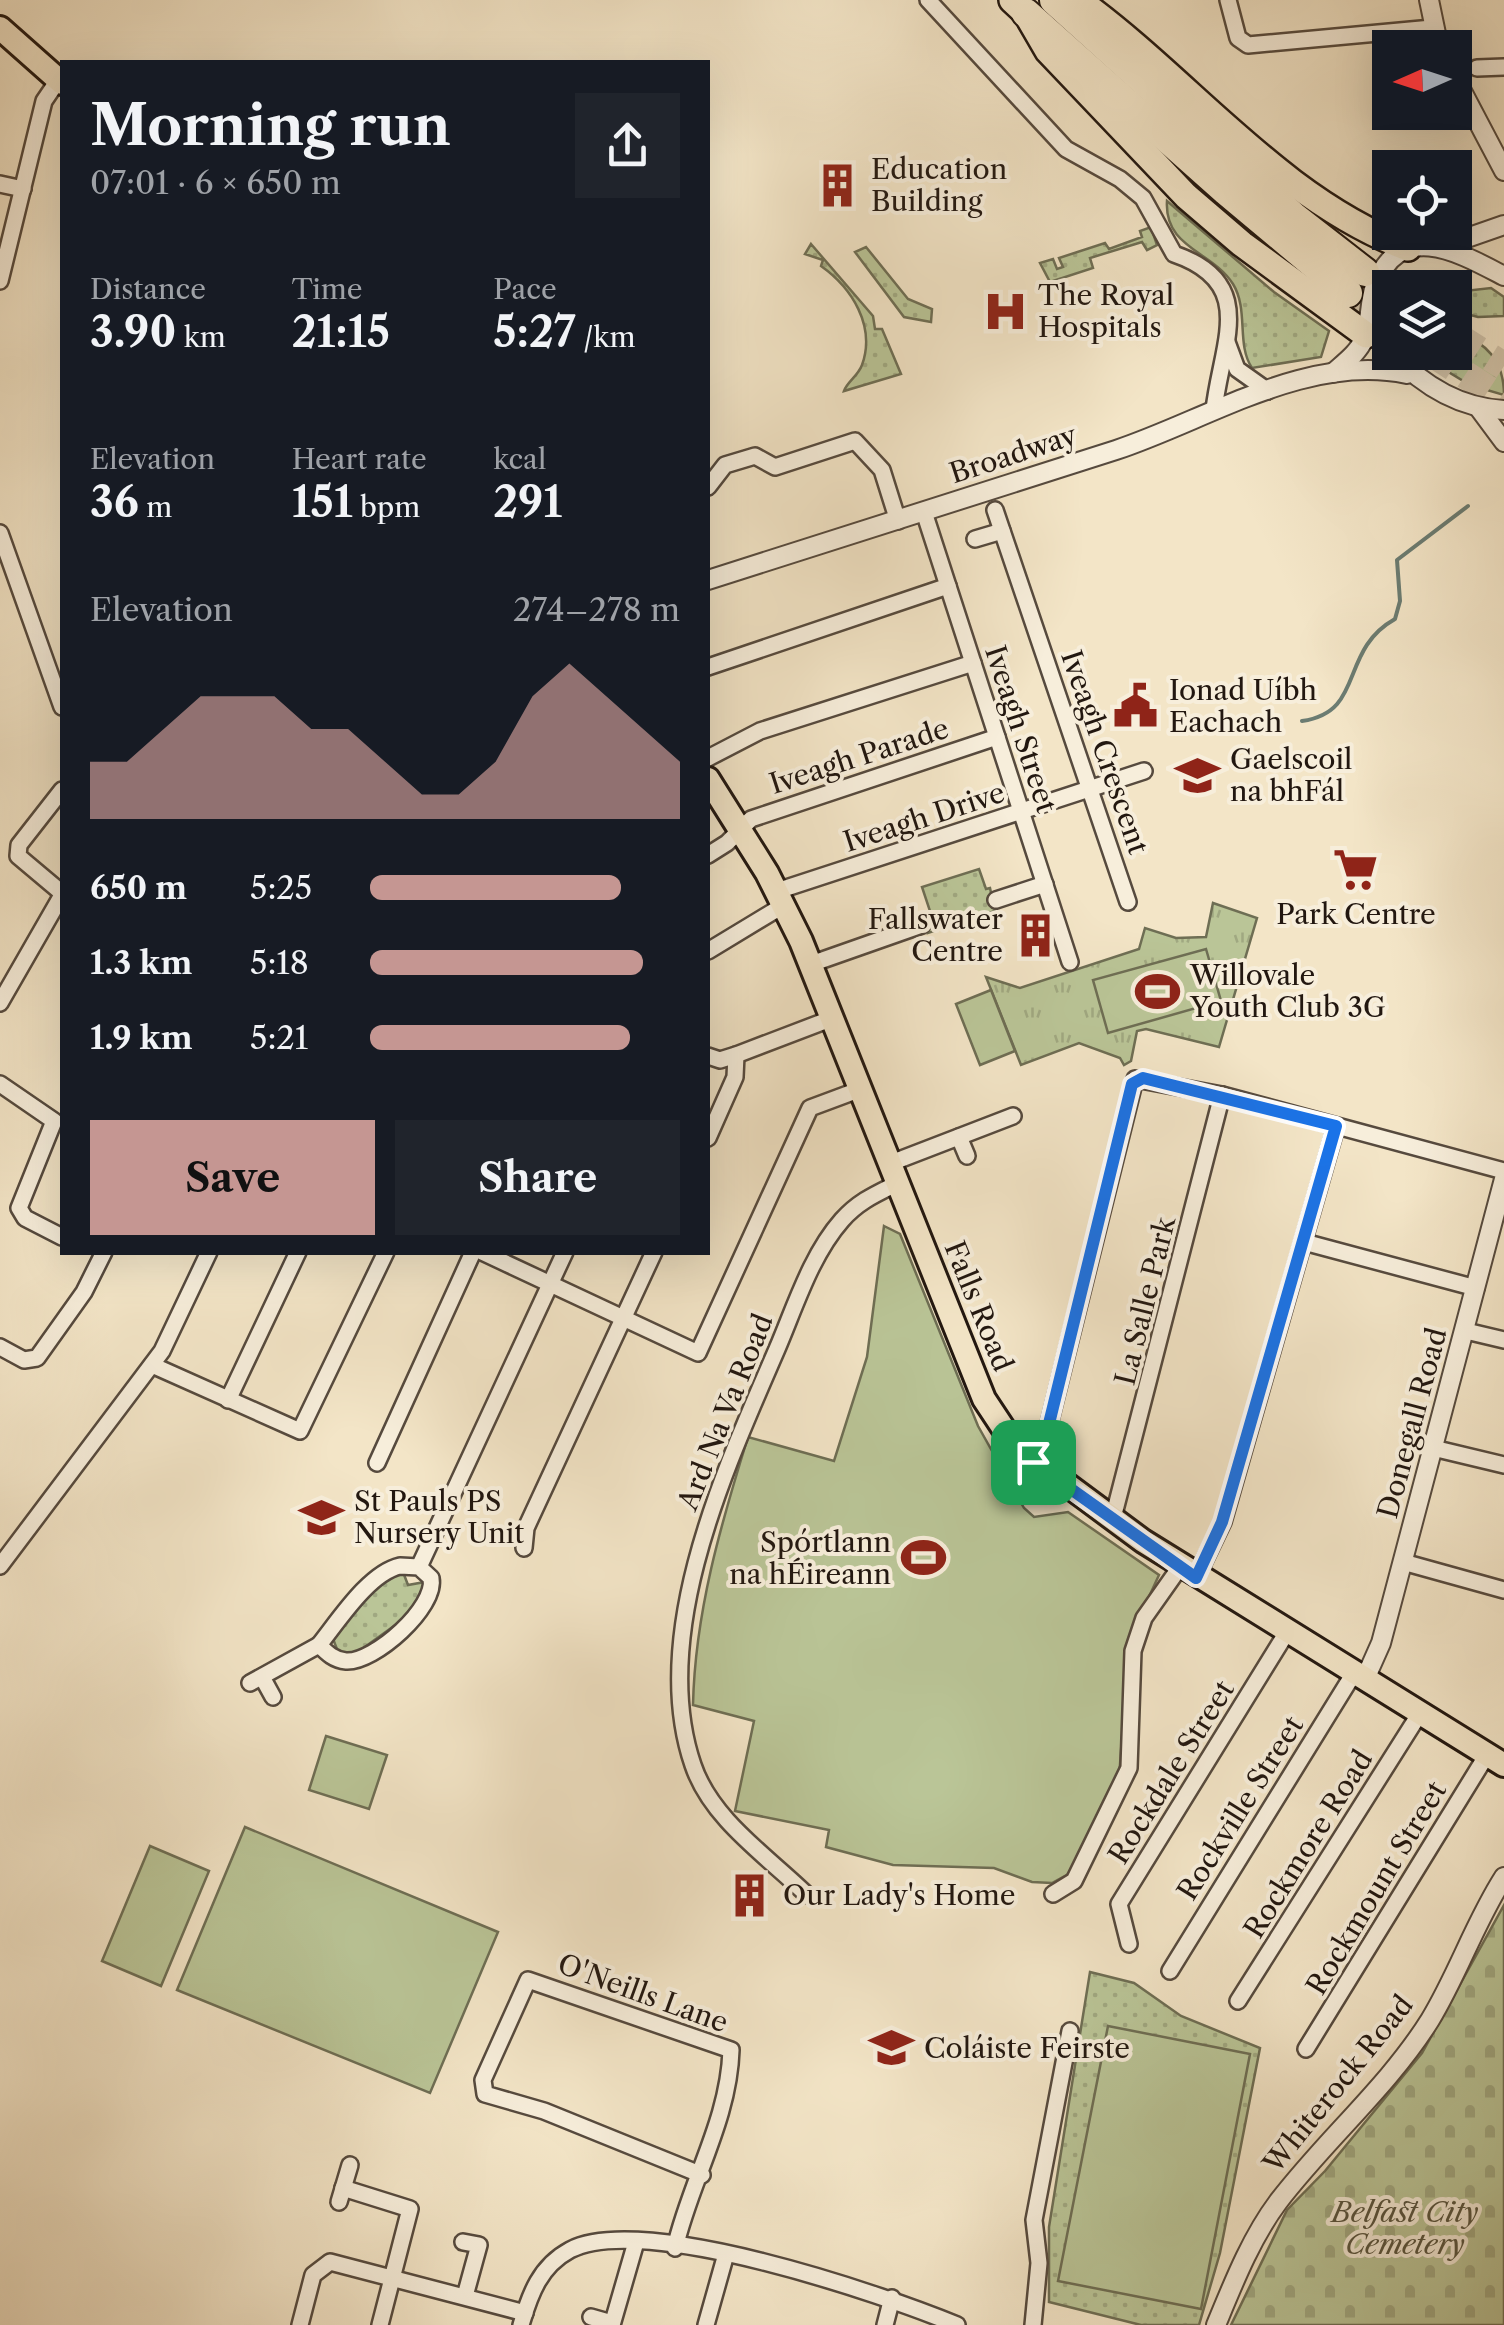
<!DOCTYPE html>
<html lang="en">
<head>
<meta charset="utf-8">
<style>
  :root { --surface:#171b24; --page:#20242c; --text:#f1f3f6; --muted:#9ea1a6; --accent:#c59692 }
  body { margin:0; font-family:"Libre Caslon Text",serif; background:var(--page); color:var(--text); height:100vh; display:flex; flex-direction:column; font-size:38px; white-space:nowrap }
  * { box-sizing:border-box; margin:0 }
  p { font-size:32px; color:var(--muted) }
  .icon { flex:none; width:55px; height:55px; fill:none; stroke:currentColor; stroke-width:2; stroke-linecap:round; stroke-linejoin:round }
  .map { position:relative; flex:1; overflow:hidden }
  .drawer { position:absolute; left:60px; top:60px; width:650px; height:1195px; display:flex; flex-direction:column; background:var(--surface); border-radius:0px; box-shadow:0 10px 40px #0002 }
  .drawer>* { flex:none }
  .needle { width:65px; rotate:267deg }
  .tools { position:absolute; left:1372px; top:30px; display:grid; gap:20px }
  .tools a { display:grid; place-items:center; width:100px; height:100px; border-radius:0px; background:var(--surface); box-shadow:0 10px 40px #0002; font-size:50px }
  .pin { position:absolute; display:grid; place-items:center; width:85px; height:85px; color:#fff; margin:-42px; border-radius:20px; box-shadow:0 5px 15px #0006 }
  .round { display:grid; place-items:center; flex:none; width:105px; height:105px; border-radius:0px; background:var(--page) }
  .overview { display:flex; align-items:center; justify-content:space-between; height:170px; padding:0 30px }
  h1 { font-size:55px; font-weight:800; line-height:75px }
  .figures { display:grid; grid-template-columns:repeat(3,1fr); gap:15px; height:170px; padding:10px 30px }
  .figures div { display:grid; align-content:center }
  .figures b { font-size:42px; font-weight:800 }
  .figures small { font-size:28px; font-weight:400 }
  .figures p { font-size:28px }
  .chart { height:280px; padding:20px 30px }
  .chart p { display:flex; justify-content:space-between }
  .chart svg { width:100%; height:180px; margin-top:10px; fill:var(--accent); opacity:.7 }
  .cta { display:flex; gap:20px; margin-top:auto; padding:20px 30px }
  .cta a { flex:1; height:115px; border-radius:0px; background:var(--accent); color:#111; font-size:40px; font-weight:800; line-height:115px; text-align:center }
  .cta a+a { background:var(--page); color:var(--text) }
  ul { padding:0 30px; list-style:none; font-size:32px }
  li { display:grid; grid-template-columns:160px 120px 1fr; align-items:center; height:75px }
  li i { height:25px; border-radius:12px; background:var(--accent) }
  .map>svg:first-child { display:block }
  .grass { fill:url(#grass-dots); stroke:#6e6e54; stroke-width:2.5 }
  .cemetery { fill:url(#cemetery-stones); stroke:#6e6e54; stroke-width:2.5 }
  .park { fill:url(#park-tufts); stroke:#6e6e54; stroke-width:2.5 }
  .pitch { fill:#bac597; stroke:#6e6e54; stroke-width:2.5 }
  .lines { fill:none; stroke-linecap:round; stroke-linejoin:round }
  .stream { stroke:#6b7c72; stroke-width:4 }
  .motorway-tunnel { stroke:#d4c6ac; stroke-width:28; stroke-dasharray:28 14; stroke-linecap:butt }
  .minor-casing { stroke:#564a3e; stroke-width:20 }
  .tertiary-casing { stroke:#564a3e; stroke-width:22 }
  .primary-casing { stroke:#221710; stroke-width:28 }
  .trunk-casing { stroke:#221710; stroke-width:30 }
  .motorway-casing { stroke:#221710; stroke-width:32 }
  .minor { stroke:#f7eedb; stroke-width:15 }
  .tertiary { stroke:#f7eedb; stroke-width:18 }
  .primary { stroke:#f3e5c7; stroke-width:22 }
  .trunk { stroke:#f3e5c7; stroke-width:25 }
  .motorway { stroke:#f3e5c7; stroke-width:28 }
  .route-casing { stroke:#fff; stroke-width:20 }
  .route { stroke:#1a73e8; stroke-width:12 }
  .labels { text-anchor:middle; stroke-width:8; stroke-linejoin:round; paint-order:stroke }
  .poi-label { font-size:28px; fill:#221710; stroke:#f7eedb; text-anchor:start }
  .street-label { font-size:28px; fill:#221710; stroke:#f7eedb }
  .park-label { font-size:28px; font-style:italic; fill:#57543f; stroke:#f7eedb }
</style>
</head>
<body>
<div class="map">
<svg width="1504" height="2325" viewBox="0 0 1504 2325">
  <defs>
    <pattern id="grass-dots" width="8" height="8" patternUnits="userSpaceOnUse" patternTransform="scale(2.5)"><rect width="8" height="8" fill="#bac597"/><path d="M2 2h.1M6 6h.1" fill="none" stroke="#a0a881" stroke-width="1.8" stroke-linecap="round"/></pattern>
    <pattern id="cemetery-stones" width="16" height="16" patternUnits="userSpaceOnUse" patternTransform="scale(2.5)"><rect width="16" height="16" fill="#bac597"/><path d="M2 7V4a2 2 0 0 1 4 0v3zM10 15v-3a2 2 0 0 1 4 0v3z" fill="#a0a881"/></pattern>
    <pattern id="park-tufts" width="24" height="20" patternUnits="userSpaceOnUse" patternTransform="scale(2.5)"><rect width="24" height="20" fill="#bac597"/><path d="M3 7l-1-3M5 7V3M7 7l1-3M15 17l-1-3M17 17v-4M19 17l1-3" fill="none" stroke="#a0a881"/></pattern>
  </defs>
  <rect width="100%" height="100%" fill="#f3e5c7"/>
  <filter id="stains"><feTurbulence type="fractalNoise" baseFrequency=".002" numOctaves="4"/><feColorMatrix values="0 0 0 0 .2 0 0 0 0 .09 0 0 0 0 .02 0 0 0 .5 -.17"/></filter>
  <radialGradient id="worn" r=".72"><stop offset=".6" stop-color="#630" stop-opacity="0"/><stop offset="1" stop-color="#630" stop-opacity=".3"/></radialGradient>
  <g class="grass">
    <path d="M 1167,201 L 1274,292 L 1329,331 L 1321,357 L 1252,368 C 1236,344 1249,310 1233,284 C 1212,251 1164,248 1167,201 Z"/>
    <polygon points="1151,227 1157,245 1147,250 1142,242 1090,258 1093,268 1050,282 1040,263 1053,259 1057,269 1063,267 1059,258 1105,243 1109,249 1142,237 1140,231"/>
    <path d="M 811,244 L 873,316 L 875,329 L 882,329 L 901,374 L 844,391 C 847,382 858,376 862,365 C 876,326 852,288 821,266 L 823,260 L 805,254 Z"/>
    <polygon points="866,247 908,299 932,309 931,322 904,317 855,252"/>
    <polygon points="1491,288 1504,297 1504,316 1478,317 1455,311 1455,292"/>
    <path d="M 1455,329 C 1486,344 1504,359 1504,395 L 1470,385 L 1417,353 L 1455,352 Z"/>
    <polygon points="979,869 986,889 990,888 995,911 928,933 931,914 922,887"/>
    <polygon points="403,1572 408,1585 425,1582 412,1613 355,1654 338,1652 332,1636 390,1574"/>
    <polygon points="1090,1972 1134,1983 1181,2016 1260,2048 1220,2253 1199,2325 1141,2325 1049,2302 1049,2227"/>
  </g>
  <polygon class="cemetery" points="1504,1905 1504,2325 1231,2325 1287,2210 1325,2171 1422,2053"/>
  <polygon class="park" points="1213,903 1257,918 1219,1047 1146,1029 1137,1031 1131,1061 1124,1065 1120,1058 1079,1043 1021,1065 986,977 1020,988 1139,949 1145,928 1176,938 1206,937"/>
  <g class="pitch">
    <polygon points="1206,949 1221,1001 1108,1033 1093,980"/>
    <polygon points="991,990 1015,1051 980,1065 956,1004"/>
    <path d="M 884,1226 L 900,1234 L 978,1426 L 1024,1508 L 1034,1517 L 1068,1512 L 1159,1575 L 1129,1640 L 1119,1778 L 1072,1872 L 1052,1883 L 1032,1882 L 994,1868 L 893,1865 L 826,1847 L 829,1830 L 735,1811 L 754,1721 L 693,1705 C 695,1612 721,1524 748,1437 L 834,1461 L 867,1357 Z"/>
    <polygon points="326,1736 387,1755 369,1809 309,1790"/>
    <polygon points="245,1827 498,1932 430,2093 177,1990"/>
    <polygon points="150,1846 209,1871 161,1986 102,1961"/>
    <polygon points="1108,2026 1250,2054 1201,2309 1058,2281"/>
  </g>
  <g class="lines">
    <path class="stream" d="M 1302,721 C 1366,712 1338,651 1395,619 L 1400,601 L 1397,560 L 1468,506"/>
    <g class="motorway-tunnel">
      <polyline points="1365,272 1390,290"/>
      <polyline points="1348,293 1390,323"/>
      <polyline points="1455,335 1504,366"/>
      <polyline points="1430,352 1504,400"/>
    </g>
    <defs>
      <g id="minor">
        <path d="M 928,0 L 1066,149 L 1120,179 L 1143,198 L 1174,254 C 1259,283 1221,344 1214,410"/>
        <polyline points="1228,0 1238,38 1248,45 1432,28"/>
        <polyline points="1477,68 1504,67"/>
        <polyline points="0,184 23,189"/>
        <polyline points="0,281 44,101 59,79"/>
        <polyline points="1227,342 1237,369 1268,391"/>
        <polyline points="708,487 725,465 755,456 775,467 855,441 882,470 898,521"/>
        <polyline points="995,510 1128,902"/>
        <polyline points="924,512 1070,962"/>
        <polyline points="0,533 62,707"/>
        <polyline points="975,539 1002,531"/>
        <polyline points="708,667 948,586"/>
        <polyline points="708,758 760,731 973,663"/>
        <polyline points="62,790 19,845 18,856 62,893"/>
        <polyline points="708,855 727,843 751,819 997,737"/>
        <polyline points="777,891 1144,771"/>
        <polyline points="996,900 1045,884"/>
        <polyline points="708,951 784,905"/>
        <polyline points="811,964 922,925"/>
        <polyline points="0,1003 62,895"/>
        <polyline points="708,1056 720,1060 736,1055 833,1018"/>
        <polyline points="0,1084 54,1121 19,1208 25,1218 62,1237"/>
        <polyline points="959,1137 967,1156"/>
        <polyline points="708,1138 735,1077 736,1055"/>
        <polyline points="891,1163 1013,1116"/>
        <polyline points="1304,1242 1476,1288"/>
        <polyline points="482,1252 698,1353 810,1108 861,1089"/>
        <polyline points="1466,1331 1504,1340"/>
        <polyline points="0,1347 24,1360 37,1358 84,1292 104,1252"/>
        <polyline points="152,1365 300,1431 386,1252"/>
        <polyline points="228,1400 298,1252"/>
        <polyline points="1433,1448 1504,1465"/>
        <polyline points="1033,1462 1044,1444 1135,1079 1222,1095 1504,1171"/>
        <polyline points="377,1463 473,1252"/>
        <polyline points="1113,1518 1222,1095"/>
        <polyline points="524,1548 526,1528 654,1252"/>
        <polyline points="1403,1562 1504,1590"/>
        <polyline points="0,1566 162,1351 209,1252"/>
        <path d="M 400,1566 L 419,1567 L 431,1578 C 437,1607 374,1663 346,1661 C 334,1660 327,1653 319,1645 C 339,1620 369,1573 400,1566 Z"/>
        <polyline points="419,1567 565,1252"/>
        <polyline points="1196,1578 1223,1522 1336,1127"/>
        <polyline points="262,1677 273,1697"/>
        <polyline points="250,1683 319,1645"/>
        <polyline points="1053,1894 1074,1881 1129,1768 1133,1651 1144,1618 1180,1567"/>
        <path d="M 807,1895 C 767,1856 711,1819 693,1765 C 648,1634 726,1467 777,1349 C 795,1307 811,1255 842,1220 C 859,1201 876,1194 898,1183"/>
        <polyline points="1129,1944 1119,1904 1287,1632"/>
        <polyline points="1170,1971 1354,1673"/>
        <polyline points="1238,2001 1420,1713"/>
        <polyline points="1306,2049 1488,1753"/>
        <polyline points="343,2188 410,2209 380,2325"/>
        <polyline points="339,2202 350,2165"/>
        <polyline points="463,2242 479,2245 465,2296"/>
        <path d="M 675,2248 C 690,2182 729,2120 731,2050 L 528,1980 L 483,2080 L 485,2094 L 544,2111 L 702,2175"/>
        <polyline points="591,2317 612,2323"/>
        <polyline points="300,2325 313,2275 330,2262 525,2313"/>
        <path d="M 521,2325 C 530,2294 540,2266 570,2250 C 642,2212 882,2294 957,2325"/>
        <polyline points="612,2325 636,2242"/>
        <polyline points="706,2325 726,2254"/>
        <polyline points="885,2325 892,2298"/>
        <polyline points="1033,2325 1039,2263 1034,2220 1070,2031"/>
      </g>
      <g id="tertiary">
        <polyline points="1429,0 1439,48"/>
        <polyline points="1455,78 1504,171"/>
        <polyline points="1441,247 1504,225"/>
        <path d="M 1391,352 C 1421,384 1458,408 1504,410"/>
        <path d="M 1333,373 C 1344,363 1358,353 1364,339 C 1371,324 1369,303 1375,286 C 1400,218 1460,253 1504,276"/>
        <polyline points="1478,407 1504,442"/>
        <path d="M 708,580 C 844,538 980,494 1116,450 C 1207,420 1307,353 1407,374"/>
        <polyline points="1365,1679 1381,1643 1504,1179"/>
        <path d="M 1216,2325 C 1233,2284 1251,2238 1278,2202 C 1326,2139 1388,2087 1430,2020 C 1458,1974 1475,1922 1504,1877"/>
      </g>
      <g id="primary">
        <polyline points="0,28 62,83"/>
        <polyline points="708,779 767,873 801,941 984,1399 1015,1446 1143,1541 1504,1765"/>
      </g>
      <g id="trunk">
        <polyline points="1012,0 1026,13 1048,51 1186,196 1242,244 1366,335"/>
        <path d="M 1078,0 C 1189,80 1278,199 1408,248"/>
      </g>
      <g id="motorway">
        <polyline points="1054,0 1293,216 1365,272"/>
        <polyline points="1026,13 1226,191 1348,293"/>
      </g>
    </defs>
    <use href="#minor" class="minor-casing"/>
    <use href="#tertiary" class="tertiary-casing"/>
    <use href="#primary" class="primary-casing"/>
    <use href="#trunk" class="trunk-casing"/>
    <use href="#motorway" class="motorway-casing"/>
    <use href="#minor" class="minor"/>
    <use href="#tertiary" class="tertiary"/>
    <use href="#primary" class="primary"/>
    <use href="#trunk" class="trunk"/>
    <use href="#motorway" class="motorway"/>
  </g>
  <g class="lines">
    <defs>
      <polygon id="route" points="1143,1078 1336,1126 1222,1522 1196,1578 1033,1462 1044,1444 1132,1084"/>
    </defs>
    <use href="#route" class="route-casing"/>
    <use href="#route" class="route"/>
  </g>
  <defs>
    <symbol id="building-bare" viewBox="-9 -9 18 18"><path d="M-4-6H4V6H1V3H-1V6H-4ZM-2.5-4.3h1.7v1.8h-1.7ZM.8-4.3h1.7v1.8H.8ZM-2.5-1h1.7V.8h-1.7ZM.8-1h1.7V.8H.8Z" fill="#8f2418" stroke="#f7eedb" stroke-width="2.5" paint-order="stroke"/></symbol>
    <symbol id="hospital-bare" viewBox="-9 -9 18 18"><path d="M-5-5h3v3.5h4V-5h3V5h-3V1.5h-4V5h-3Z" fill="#8f2418" stroke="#f7eedb" stroke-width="2.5" paint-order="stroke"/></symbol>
    <symbol id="civic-bare" viewBox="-9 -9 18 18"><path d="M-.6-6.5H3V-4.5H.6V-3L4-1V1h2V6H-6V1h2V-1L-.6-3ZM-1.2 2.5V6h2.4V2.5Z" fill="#8f2418" stroke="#f7eedb" stroke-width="2.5" paint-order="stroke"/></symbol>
    <symbol id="school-bare" viewBox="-9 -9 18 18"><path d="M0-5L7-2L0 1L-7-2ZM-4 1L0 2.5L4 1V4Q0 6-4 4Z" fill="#8f2418" stroke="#f7eedb" stroke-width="2.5" paint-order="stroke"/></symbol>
    <symbol id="supermarket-bare" viewBox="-9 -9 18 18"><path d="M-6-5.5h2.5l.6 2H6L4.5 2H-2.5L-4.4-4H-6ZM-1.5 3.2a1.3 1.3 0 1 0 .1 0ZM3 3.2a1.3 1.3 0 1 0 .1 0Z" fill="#8f2418" stroke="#f7eedb" stroke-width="2.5" paint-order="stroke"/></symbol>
    <symbol id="stadium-bare" viewBox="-9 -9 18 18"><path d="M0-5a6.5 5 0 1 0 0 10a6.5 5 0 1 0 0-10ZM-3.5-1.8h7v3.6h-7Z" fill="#8f2418" stroke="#f7eedb" stroke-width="2.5" paint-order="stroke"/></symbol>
  </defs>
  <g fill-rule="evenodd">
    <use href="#building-bare" x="806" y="154" width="63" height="63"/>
    <use href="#hospital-bare" x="974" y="280" width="63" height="63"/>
    <use href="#civic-bare" x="1104" y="674" width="63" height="63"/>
    <use href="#school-bare" x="1166" y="744" width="63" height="63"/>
    <use href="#supermarket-bare" x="1324" y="838" width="63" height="63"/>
    <use href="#building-bare" x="1004" y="904" width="63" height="63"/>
    <use href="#stadium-bare" x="1126" y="960" width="63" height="63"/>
    <use href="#school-bare" x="290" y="1486" width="63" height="63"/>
    <use href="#stadium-bare" x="892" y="1526" width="63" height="63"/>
    <use href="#building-bare" x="718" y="1864" width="63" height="63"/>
    <use href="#school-bare" x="860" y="2016" width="63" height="63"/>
  </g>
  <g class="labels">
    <g class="poi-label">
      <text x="871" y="179">Education<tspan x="871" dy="32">Building</tspan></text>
      <text x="1038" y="305">The Royal<tspan x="1038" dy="32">Hospitals</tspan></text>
      <text x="1169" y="700">Ionad Uíbh<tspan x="1169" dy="32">Eachach</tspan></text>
      <text x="1230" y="769">Gaelscoil<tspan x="1230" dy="32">na bhFál</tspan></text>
      <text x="1356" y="924" text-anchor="middle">Park Centre</text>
      <text x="1003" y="929" text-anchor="end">Fallswater<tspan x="1003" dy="32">Centre</tspan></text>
      <text x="1190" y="985">Willovale<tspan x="1190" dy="32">Youth Club 3G</tspan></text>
      <text x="354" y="1511">St Pauls PS<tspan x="354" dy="32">Nursery Unit</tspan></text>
      <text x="891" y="1552" text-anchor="end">Spórtlann<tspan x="891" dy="32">na hÉireann</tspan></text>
      <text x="783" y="1905">Our Lady's Home</text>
      <text x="924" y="2058">Coláiste Feirste</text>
    </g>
    <g class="street-label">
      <text transform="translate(1013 454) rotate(-18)" y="10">Broadway</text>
      <text transform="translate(1021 729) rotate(72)" y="10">Iveagh Street</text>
      <text transform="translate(1105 752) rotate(71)" y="10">Iveagh Crescent</text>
      <text transform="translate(859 756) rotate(-18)" y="10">Iveagh Parade</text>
      <text transform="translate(924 817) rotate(-18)" y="10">Iveagh Drive</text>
      <text transform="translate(1145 1301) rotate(-76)" y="10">La Salle Park</text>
      <text transform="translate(979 1306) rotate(68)" y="10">Falls Road</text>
      <text transform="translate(725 1412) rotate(-68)" y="10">Ard Na Va Road</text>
      <text transform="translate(1412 1423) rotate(-75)" y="10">Donegall Road</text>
      <text transform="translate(1171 1772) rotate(-58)" y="10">Rockdale Street</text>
      <text transform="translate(1240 1808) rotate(-58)" y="10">Rockville Street</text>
      <text transform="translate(1308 1844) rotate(-58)" y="10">Rockmore Road</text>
      <text transform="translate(1376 1888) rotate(-59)" y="10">Rockmount Street</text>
      <text transform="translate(643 1993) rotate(20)" y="10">O'Neills Lane</text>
      <text transform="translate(1338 2084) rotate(-51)" y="10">Whiterock Road</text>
    </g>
    <g class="park-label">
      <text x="1405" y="2222">Belfast City<tspan x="1405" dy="32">Cemetery</tspan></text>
    </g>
  </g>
  <rect width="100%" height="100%" filter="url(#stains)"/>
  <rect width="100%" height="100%" fill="url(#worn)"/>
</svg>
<div class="tools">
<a><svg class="needle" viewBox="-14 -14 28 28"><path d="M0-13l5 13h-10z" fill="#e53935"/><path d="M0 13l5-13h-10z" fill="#9ea1a6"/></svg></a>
<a><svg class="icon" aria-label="locate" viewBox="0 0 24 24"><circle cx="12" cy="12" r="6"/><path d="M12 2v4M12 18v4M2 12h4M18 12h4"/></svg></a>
<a><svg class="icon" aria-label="layers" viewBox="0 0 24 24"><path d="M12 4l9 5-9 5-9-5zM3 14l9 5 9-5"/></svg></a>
</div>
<div class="pin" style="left:1033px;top:1462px;background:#1e9e55"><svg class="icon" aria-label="arrive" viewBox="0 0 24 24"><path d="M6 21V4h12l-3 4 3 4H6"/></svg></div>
<section class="drawer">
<div class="overview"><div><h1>Morning run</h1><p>07:01 · 6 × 650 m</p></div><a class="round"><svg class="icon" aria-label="share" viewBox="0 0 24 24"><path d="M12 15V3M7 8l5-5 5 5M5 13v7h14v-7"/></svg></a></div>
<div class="figures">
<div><p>Distance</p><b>3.90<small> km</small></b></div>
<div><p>Time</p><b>21:15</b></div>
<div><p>Pace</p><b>5:27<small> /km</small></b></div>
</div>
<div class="figures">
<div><p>Elevation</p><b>36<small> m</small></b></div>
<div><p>Heart rate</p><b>151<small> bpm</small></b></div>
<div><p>kcal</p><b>291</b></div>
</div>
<div class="chart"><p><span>Elevation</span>274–278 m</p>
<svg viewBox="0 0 160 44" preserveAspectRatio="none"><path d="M0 44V30L10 30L20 22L30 14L40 14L50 14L60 22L70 22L80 30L90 38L100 38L110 30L120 14L130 6L140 14L150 22L160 30V44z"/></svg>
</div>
<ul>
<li><b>650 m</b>5:25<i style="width:81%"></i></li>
<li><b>1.3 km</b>5:18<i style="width:88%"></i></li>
<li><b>1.9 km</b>5:21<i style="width:84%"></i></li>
</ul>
<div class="cta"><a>Save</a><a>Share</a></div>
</section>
</div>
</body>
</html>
